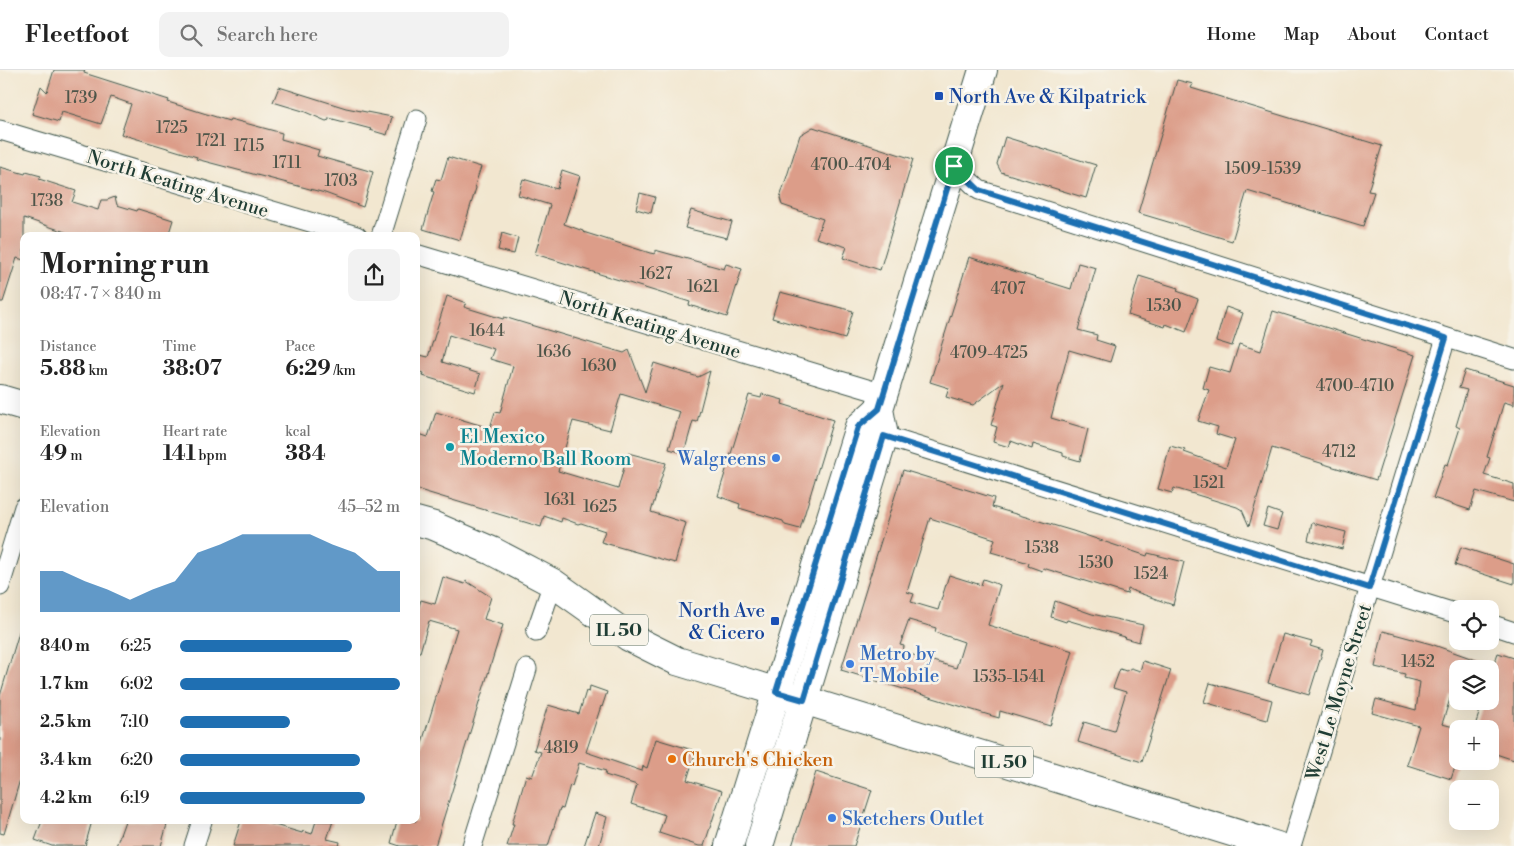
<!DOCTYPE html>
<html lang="en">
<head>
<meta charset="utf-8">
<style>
  :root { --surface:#fff; --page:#f2f2f2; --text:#222; --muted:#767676; --line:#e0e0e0; --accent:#1f6fb2 }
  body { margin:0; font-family:"Libre Bodoni",serif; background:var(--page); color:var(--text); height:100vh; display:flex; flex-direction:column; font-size:19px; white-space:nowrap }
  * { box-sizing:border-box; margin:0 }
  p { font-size:16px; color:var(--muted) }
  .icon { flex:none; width:28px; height:28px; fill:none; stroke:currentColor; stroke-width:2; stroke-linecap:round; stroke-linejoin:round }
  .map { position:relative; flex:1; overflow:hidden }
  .side { position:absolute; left:20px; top:162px; width:400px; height:592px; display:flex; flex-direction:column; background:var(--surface); border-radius:10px; box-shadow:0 5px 20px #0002 }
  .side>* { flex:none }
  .tools { position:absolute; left:1449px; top:530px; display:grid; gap:10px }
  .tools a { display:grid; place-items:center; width:50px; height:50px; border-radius:10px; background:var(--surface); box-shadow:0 5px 20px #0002; font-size:25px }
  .pin { position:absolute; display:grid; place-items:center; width:42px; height:42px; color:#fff; margin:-21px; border:2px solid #fff; border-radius:50%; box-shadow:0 1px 5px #0007 }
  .round { display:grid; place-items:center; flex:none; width:52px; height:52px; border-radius:10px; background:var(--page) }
  .summary { display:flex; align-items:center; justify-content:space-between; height:85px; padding:0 20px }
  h1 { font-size:28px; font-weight:700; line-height:38px }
  .metrics { display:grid; grid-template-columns:repeat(3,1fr); gap:8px; height:85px; padding:5px 20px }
  .metrics div { display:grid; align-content:center }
  .metrics b { font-size:21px; font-weight:700 }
  .metrics small { font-size:14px; font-weight:400 }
  .metrics p { font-size:14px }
  .chart { height:140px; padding:10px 20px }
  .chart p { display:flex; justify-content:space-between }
  .chart svg { width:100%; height:90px; margin-top:5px; fill:var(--accent); opacity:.7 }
  ul { padding:0 20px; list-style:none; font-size:16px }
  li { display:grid; grid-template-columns:80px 60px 1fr; align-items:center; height:38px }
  li i { height:12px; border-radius:6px; background:var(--accent) }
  header { display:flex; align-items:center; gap:30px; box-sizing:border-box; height:70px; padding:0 25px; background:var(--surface); border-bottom:1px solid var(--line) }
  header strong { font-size:24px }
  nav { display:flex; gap:28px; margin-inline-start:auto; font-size:18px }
  .search { width:350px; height:45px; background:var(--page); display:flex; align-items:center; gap:12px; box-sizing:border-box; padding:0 18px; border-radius:10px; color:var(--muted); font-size:19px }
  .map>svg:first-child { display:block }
  .building { fill:#dc9d89; fill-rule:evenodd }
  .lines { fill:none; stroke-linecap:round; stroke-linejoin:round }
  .street-casing { stroke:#3f564b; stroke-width:21 }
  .primary-casing { stroke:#3f564b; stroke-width:30 }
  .street { stroke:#fff; stroke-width:19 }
  .primary { stroke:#fff; stroke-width:28 }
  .route-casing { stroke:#fff; stroke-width:10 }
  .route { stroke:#1f6fb2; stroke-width:6 }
  .transit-dot { fill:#1a4fb4; stroke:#f7f3e8; stroke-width:2 }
  .culture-dot { fill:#0f9aa8; stroke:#f7f3e8; stroke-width:2 }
  .shop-dot { fill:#3f7fe0; stroke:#f7f3e8; stroke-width:2 }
  .food-dot { fill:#e8710a; stroke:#f7f3e8; stroke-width:2 }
  .labels { text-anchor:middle; stroke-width:5; stroke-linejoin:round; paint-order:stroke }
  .number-label { font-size:16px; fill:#4e5549 }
  .shield { fill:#f7f3e8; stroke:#60746a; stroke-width:1 }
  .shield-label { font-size:18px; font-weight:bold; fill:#1f3d34 }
  .transit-label { font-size:19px; fill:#164399; stroke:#f7f3e8; text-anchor:start }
  .street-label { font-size:19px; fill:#1f3d34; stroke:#f7f3e8 }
  .culture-label { font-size:19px; fill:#0d838f; stroke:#f7f3e8; text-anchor:start }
  .shop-label { font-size:19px; fill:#366cbe; stroke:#f7f3e8; text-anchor:start }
  .food-label { font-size:19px; fill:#c56008; stroke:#f7f3e8; text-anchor:start }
</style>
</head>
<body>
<header>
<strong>Fleetfoot</strong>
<div class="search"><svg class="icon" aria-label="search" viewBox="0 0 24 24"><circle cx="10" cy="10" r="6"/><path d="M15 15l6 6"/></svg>Search here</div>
<nav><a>Home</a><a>Map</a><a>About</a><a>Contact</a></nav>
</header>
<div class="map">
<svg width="1514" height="776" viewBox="0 0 1514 776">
  <rect width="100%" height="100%" fill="#f7f3e8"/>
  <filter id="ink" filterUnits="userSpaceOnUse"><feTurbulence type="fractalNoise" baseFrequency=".02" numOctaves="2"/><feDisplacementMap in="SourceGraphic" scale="10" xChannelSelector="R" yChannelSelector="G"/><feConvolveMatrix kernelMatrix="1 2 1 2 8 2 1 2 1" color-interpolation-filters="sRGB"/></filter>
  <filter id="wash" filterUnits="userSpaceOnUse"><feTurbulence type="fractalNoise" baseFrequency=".0096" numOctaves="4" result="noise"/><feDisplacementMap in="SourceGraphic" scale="20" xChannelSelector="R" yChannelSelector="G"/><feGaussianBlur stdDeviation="1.12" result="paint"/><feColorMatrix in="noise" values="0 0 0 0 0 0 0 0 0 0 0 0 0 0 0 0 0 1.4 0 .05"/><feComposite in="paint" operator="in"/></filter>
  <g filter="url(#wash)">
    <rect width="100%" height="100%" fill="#f2e7d0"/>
    <g id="blocks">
      <g class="building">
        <polygon points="54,0 85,0 84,3 169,30 168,32 229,51 230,49 282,63 281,69 319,80 317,86 373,102 363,137 325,123 196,89 197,87 121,64 131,34 111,27 101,54 62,42 59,52 32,44 41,16 47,22"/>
        <polygon points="1177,10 1193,14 1191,18 1382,76 1368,121 1374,122 1363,156 1247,121 1232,171 1138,143"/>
        <polygon points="279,17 346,38 392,47 387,65 370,60 371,59 329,48 329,50 326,51 303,41 273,32"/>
        <polygon points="813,57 913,89 880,200 843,188 847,177 816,168 823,149 782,135 780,128 800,65"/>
        <polygon points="1005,67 1096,95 1086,128 1001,102 997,94"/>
        <polygon points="448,87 481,97 475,115 476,118 460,170 423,159 434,122 432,121 436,109 441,110"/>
        <polygon points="0,97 25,104 26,102 41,106 39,109 76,121 72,132 98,140 101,130 107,130 115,127 117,135 137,141 138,139 173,150 168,166 77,166 24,148 24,190 17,188 3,232 0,232"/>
        <polygon points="562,100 580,106 564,154 583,161 583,162 650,183 655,184 655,180 724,199 726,194 742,199 727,247 689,235 690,232 535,184 550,135 518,125 523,109 557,119"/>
        <polygon points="640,123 655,127 651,143 636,139"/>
        <polygon points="691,140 732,152 727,168 685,158"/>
        <polygon points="502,163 518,168 514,184 498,180"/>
        <polygon points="969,187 1071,219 1078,193 1096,198 1078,260 1097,265 1096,270 1115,276 1110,292 1069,280 1051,348 1088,359 1080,391 1063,386 1063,383 1033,374 1032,379 1011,371 1009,377 993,372 997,357 991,355 1004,312 973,335 946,327 949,318 930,312"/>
        <polygon points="1139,206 1178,218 1177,221 1198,229 1186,262 1166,254 1165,257 1128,245"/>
        <polygon points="780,222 853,241 845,269 772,248"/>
        <polygon points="447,226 466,233 464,237 503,249 504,247 527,254 624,283 629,280 645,322 654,293 698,307 710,301 697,352 693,351 684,383 669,379 680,342 621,324 610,360 573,351 558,401 618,419 628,383 666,393 651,442 686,453 675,493 601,472 605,461 581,453 578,454 562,448 561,452 544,446 541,457 416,419 416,363 428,367 436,342 490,358 495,342 500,343 513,296 490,289 494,279 449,265 442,292 480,304 475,322 423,306 424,303 416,301 416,284 428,287"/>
        <polygon points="1226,237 1243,243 1232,276 1216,271"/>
        <polygon points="1273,241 1415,285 1376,410 1272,378 1249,456 1242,440 1237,437 1174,418 1172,423 1158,419 1170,376 1185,380 1184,382 1226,397 1235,370 1216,364 1218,357 1198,351 1209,320 1203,318 1209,297 1230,303 1239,274 1261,281"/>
        <polygon points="1465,300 1514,315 1514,335 1504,332 1487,387 1490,388 1484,405 1514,414 1514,432 1476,421 1470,440 1433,428 1445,394 1448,395 1460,358 1456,356 1467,320 1459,318"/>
        <polygon points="762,324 783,330 782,334 833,350 800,459 785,455 783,451 739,438 740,434 718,426 749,325 761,328"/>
        <path d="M 903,400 L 994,428 L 992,437 L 1073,461 L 1147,486 L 1148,483 L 1184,492 L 1173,535 L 1128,519 L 1127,524 L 1043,498 L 1042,501 L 1028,496 L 1029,493 L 991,482 L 995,469 L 930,448 L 907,522 L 914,524 L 911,532 L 938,540 L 949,505 L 981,515 L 983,509 L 1000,515 L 988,555 L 1073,581 L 1050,656 L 1000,641 L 999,648 L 841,600 ZM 909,550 L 936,558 L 935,562 L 964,572 L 956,598 L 903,582 L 904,576 L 900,575 Z"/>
        <polygon points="1268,439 1282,444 1277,460 1263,456"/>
        <polygon points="1312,453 1346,462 1342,479 1308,470"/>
        <polygon points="1461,477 1514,494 1514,514 1455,495"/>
        <polygon points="443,507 465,514 466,511 491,527 484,549 503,555 435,776 400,776 391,773 397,751 416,751 416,692 457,559 429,551 420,582 416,582 416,546 421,530 435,534"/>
        <polygon points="1055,531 1092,544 1143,555 1139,572 1124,568 1125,567 1067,550 1066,552 1051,547"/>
        <polygon points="20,559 24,560 24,696 4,764 0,763 0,626"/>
        <polygon points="1383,561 1431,574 1490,595 1490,593 1494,594 1498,583 1514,588 1514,690 1490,682 1490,659 1474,659 1483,631 1490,631 1490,599 1458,599 1458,628 1451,626 1442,654 1458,658 1458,689 1451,709 1407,695 1419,656 1372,643 1376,629 1416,640 1420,612 1404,608 1405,604 1375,597"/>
        <polygon points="1283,564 1312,572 1310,576 1323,580 1309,625 1268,613"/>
        <polygon points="1143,591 1171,600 1142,692 1078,672 1084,652 1114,661 1126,622 1113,618 1120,599 1126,601 1131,598 1140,601"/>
        <polygon points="1210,613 1272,630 1267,650 1204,632"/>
        <polygon points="590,616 607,622 602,637 601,636 586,682 642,701 643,696 647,698 656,669 696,681 687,710 722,721 704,776 699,776 659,763 665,745 631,734 637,715 605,705 606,701 579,693 572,716 570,715 563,739 560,738 548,776 507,776 514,754 512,754 526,705 532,707 541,682 534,680 548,635 579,644 586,621 589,622"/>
        <polygon points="816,702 872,720 854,776 792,776"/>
        <polygon points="595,743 607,747 599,776 584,776"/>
        <polygon points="42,751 92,751 85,776 52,776 35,770"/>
        <polygon points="125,751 168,751 161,776 116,776"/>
        <polygon points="241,751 261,751 302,763 303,761 312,764 316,751 333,751 327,769 340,772 339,776 233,776"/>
      </g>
    </g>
  </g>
  <g filter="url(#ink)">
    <use href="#blocks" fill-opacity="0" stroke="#3f564b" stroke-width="1"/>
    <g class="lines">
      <defs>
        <g id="street">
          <polyline points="0,60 357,166"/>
          <polyline points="954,96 979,120 1514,289"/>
          <polyline points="381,166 417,49"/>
          <polyline points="416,184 884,324"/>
          <polyline points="884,366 1458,544"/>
          <polyline points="0,516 24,437"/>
          <polyline points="1490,554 1514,562"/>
          <polyline points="536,562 553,513"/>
          <polyline points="194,776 202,751"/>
          <polyline points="472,776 527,599"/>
          <polyline points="1291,776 1446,268"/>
        </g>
        <g id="primary">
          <polyline points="0,329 24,336"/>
          <polyline points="416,451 434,456 492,481 553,513 629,567 677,591 1277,776"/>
          <polyline points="729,776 859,357 879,339"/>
          <polyline points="759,776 884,366 879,339 983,0"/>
        </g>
      </defs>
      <use href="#street" class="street-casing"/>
      <use href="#primary" class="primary-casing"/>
      <use href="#street" class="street"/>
      <use href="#primary" class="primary"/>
    </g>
  </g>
  <g class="lines" filter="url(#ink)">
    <defs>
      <polygon id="route" points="954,96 979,120 1446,268 1369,518 884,366 804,630 776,622 858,357 879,339"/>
    </defs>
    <use href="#route" class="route-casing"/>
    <use href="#route" class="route"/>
  </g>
  <g class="transit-dot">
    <rect x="934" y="21" width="10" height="10" rx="2.5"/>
    <rect x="770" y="546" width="10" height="10" rx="2.5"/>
  </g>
  <circle class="culture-dot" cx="450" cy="377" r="5"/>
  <g class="shop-dot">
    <circle cx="776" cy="388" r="5"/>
    <circle cx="850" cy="594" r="5"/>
    <circle cx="832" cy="748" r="5"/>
  </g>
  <circle class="food-dot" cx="672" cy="689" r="5"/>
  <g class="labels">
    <g class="number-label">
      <text x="81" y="33">1739</text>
      <text x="172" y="63">1725</text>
      <text x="211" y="76">1721</text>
      <text x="249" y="81">1715</text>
      <text x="287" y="98">1711</text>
      <text x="851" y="100">4700-4704</text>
      <text x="1263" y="104">1509-1539</text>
      <text x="341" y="116">1703</text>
      <text x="47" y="136">1738</text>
      <text x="656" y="209">1627</text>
      <text x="703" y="222">1621</text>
      <text x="1008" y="224">4707</text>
      <text x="1164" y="241">1530</text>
      <text x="487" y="266">1644</text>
      <text x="554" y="287">1636</text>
      <text x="989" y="288">4709-4725</text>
      <text x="599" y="301">1630</text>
      <text x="1355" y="321">4700-4710</text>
      <text x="1339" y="387">4712</text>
      <text x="1209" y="418">1521</text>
      <text x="560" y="435">1631</text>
      <text x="600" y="442">1625</text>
      <text x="1042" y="483">1538</text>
      <text x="1096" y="498">1530</text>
      <text x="1151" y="509">1524</text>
      <text x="1418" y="597">1452</text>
      <text x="1009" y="612">1535-1541</text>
      <text x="561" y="683">4819</text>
    </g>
    <g class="shield">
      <rect x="590" y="544.5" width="58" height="31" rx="4"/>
      <rect x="975" y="676.5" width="58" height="31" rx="4"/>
    </g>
    <g class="shield-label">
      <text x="619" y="566">IL 50</text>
      <text x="1004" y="698">IL 50</text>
    </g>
    <g class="transit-label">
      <text x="949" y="33">North Ave &amp; Kilpatrick</text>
      <text x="765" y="547" text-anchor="end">North Ave<tspan x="765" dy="22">&amp; Cicero</tspan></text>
    </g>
    <g class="street-label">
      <text transform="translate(178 113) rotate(17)" y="7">North Keating Avenue</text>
      <text transform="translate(650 254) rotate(17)" y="7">North Keating Avenue</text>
      <text transform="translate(1338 622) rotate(-73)" y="7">West Le Moyne Street</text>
    </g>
    <g class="culture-label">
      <text x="460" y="373">El Mexico<tspan x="460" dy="22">Moderno Ball Room</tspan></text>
    </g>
    <g class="shop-label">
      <text x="766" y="395" text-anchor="end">Walgreens</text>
      <text x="860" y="590">Metro by<tspan x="860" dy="22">T-Mobile</tspan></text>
      <text x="842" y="755">Sketchers Outlet</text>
    </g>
    <g class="food-label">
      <text x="682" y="696">Church's Chicken</text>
    </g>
  </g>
</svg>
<div class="tools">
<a><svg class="icon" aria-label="locate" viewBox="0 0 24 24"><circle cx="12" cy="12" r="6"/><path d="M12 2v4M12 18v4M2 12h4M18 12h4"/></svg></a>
<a><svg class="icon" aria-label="layers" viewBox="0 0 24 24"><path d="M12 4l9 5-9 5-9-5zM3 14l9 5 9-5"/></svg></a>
<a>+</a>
<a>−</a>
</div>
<div class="pin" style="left:954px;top:96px;background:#1e9e55"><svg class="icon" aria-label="arrive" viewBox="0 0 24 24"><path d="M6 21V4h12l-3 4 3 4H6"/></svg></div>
<section class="side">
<div class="summary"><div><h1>Morning run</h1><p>08:47 · 7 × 840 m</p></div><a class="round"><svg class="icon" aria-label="share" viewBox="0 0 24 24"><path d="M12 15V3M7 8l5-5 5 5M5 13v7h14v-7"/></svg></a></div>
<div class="metrics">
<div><p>Distance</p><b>5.88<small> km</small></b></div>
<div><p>Time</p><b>38:07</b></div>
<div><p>Pace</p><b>6:29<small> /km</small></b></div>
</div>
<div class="metrics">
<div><p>Elevation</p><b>49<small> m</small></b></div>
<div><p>Heart rate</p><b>141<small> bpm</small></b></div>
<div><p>kcal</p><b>384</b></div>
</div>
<div class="chart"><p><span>Elevation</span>45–52 m</p>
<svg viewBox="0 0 160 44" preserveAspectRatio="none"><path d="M0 44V24L10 24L20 29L30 33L40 38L50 33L60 29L70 15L80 11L90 6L100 6L110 6L120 6L130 11L140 15L150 24L160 24V44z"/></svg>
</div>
<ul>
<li><b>840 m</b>6:25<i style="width:78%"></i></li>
<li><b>1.7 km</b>6:02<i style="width:100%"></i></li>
<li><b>2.5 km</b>7:10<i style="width:50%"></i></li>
<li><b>3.4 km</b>6:20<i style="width:82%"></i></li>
<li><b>4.2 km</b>6:19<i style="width:84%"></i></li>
</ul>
</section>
</div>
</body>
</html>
